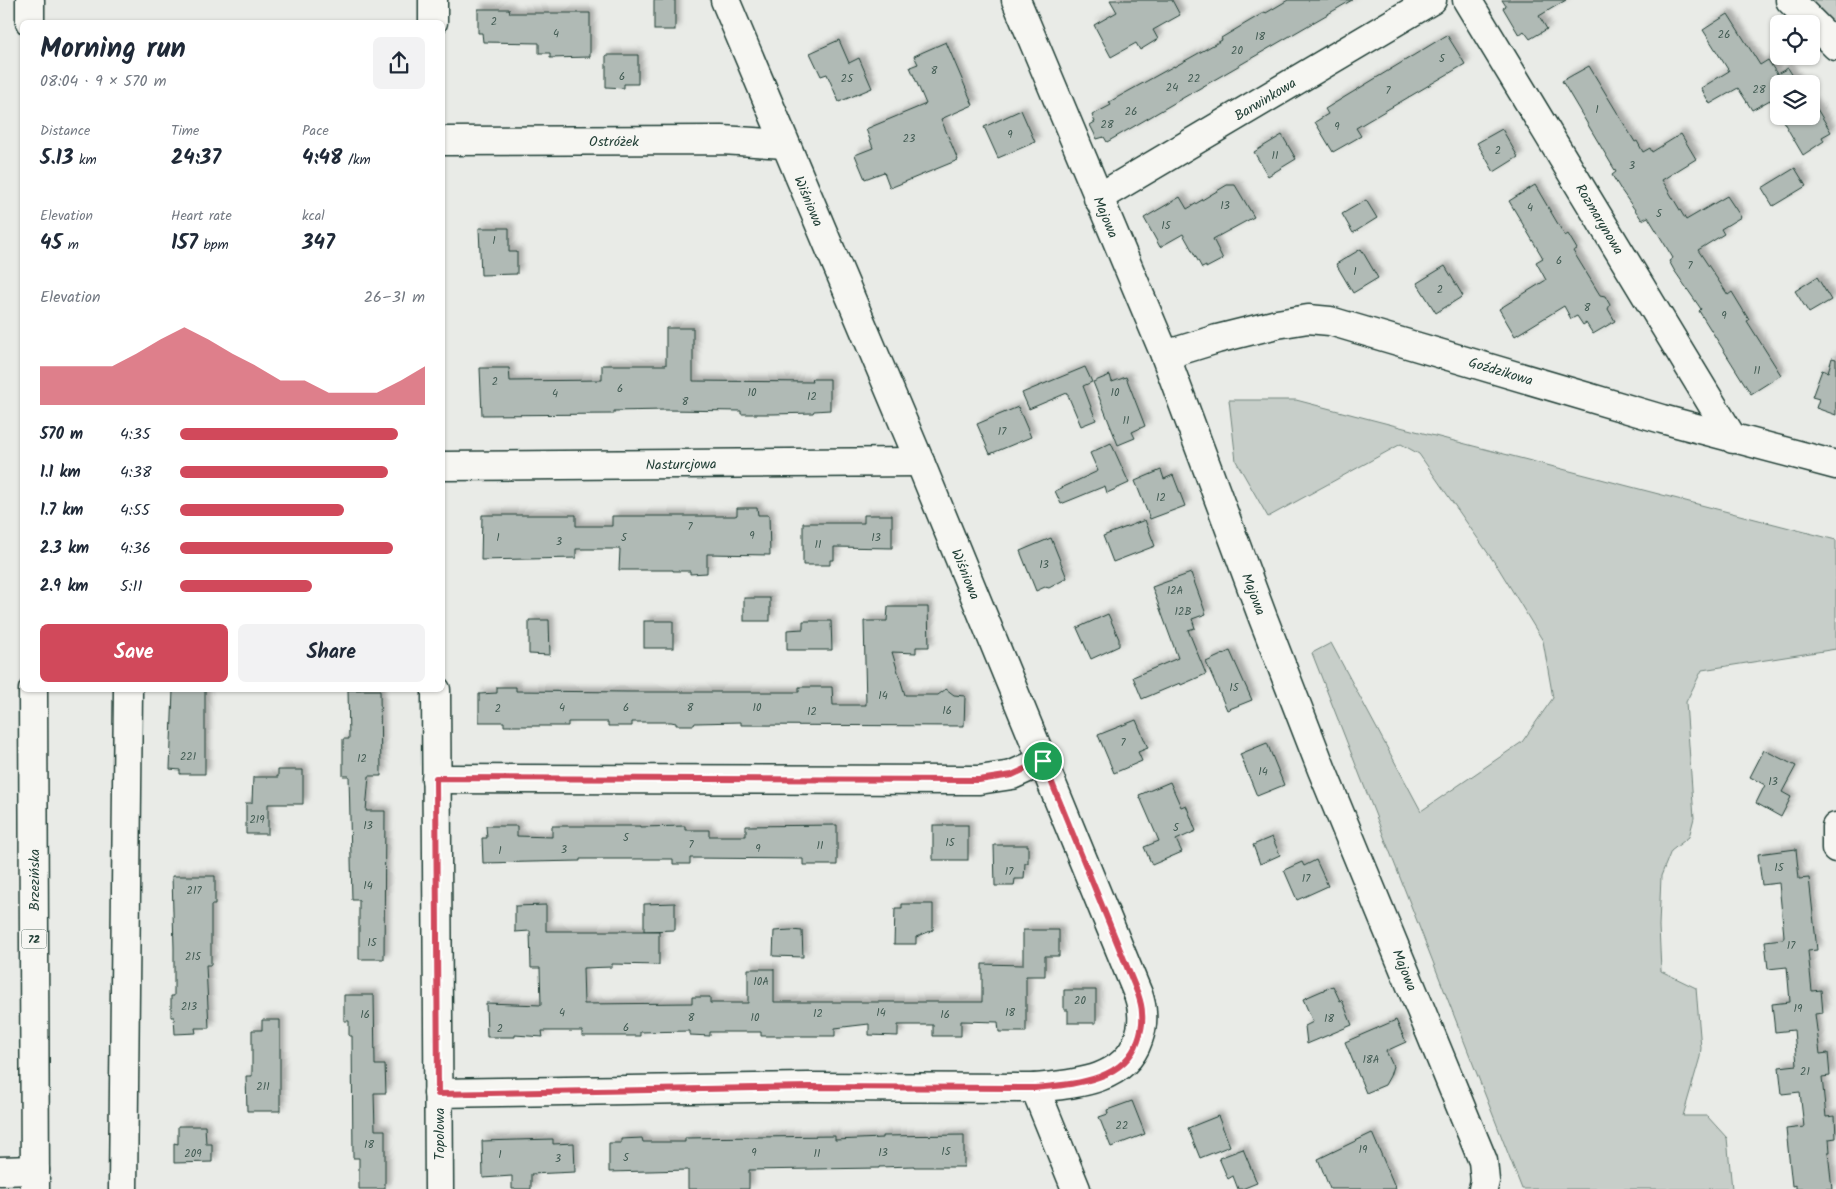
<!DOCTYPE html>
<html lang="en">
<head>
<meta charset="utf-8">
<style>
  :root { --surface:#fff; --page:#f2f2f3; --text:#1f2937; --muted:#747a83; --accent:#d1495b }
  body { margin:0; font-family:Kalam,sans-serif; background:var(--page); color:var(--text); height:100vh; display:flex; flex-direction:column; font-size:19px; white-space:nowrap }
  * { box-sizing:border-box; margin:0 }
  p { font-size:16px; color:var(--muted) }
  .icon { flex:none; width:28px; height:28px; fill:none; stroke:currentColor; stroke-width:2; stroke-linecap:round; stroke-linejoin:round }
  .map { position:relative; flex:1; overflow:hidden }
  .side { position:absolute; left:20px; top:20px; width:425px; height:672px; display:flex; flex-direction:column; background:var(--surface); border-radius:8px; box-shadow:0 1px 4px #0004 }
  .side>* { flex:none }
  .fabs { position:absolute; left:1770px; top:15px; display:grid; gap:10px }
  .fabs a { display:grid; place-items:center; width:50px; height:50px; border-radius:8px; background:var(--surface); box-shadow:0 1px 4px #0004; font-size:25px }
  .pin { position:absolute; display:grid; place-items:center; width:42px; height:42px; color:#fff; margin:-21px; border:2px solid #fff; border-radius:50%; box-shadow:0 1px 5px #0007 }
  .round { display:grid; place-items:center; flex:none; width:52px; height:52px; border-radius:8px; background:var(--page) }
  .summary { display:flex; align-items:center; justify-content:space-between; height:85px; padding:0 20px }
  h1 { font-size:28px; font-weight:700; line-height:38px }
  .figures { display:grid; grid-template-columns:repeat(3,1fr); gap:8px; height:85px; padding:5px 20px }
  .figures div { display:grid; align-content:center }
  .figures b { font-size:21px; font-weight:700 }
  .figures small { font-size:14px; font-weight:400 }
  .figures p { font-size:14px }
  .chart { height:140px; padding:10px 20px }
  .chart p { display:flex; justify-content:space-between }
  .chart svg { width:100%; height:90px; margin-top:5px; fill:var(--accent); opacity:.7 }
  .cta { display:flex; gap:10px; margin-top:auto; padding:10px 20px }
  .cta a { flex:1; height:58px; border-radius:8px; background:var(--accent); color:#fff; font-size:20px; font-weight:700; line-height:58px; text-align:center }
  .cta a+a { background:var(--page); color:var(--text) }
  ul { padding:0 20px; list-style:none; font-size:16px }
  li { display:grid; grid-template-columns:80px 60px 1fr; align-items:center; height:38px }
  li i { height:12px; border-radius:6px; background:var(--accent) }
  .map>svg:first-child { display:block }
  .green { fill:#c7cec9; stroke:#73867e }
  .building { fill:#b0bab5; stroke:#1f3d34; filter:url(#shadow) }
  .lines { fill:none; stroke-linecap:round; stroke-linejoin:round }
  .minor-casing { stroke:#1f3d34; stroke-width:31 }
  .major-casing { stroke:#1f3d34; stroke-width:31 }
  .minor { stroke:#f6f6f2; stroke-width:28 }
  .major { stroke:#f6f6f2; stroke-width:28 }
  .route-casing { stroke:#fff; stroke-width:10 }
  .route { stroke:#d1495b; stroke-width:6 }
  .labels { text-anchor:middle; stroke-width:4; stroke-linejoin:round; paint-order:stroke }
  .number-label { font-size:11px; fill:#435c54 }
  .shield { fill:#f6f6f2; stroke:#60746d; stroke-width:1 }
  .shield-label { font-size:12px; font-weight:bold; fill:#1f3d34 }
  .street-label { font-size:14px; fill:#1f3d34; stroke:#f6f6f2 }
</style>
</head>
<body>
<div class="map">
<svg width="1836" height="1189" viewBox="0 0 1836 1189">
  <defs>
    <filter id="shadow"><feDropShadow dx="4.5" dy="-4.5" stdDeviation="2.5" flood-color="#0004"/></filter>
  </defs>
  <rect width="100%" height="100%" fill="#e9ebe7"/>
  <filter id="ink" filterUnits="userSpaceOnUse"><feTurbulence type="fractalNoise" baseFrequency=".02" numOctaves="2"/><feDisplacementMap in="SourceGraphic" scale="10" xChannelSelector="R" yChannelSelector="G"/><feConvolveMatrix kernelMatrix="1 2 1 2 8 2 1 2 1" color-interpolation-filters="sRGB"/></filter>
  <g filter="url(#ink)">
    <g class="green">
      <polygon points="1804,0 1836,0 1836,32"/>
      <polygon points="1229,400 1296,400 1836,540 1836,649 1702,670 1686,702 1694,818 1689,837 1671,851 1661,876 1659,926 1661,971 1696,988 1701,1048 1700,1057 1683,1116 1707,1116 1727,1138 1732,1189 1522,1189 1312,653 1331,643 1421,811 1522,742 1553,698 1543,641 1499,569 1419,454 1401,444 1268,517 1236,461"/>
    </g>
    <g class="building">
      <rect x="654" y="0" width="21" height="30"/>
      <polygon points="1110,0 1172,0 1180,15 1153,30 1158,39 1140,50 1136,43 1111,57 1094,25 1117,12"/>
      <polygon points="1288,0 1352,0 1107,142 1104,137 1097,139 1090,125 1095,122 1092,115 1111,105 1109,102 1174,66 1174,67 1222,40 1221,38 1265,12 1266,13"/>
      <polygon points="1502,0 1566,0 1539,16 1547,29 1530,39 1524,31 1519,35 1503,8 1506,6"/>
      <polygon points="478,9 509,9 510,13 590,13 590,57 550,58 550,53 539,53 539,43 483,42 482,33 478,33"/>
      <polygon points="1728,14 1760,65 1768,60 1777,74 1788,68 1798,84 1779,84 1779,115 1770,100 1752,110 1738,88 1710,104 1701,88 1729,71 1703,30"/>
      <polygon points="1447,35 1465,64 1356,128 1361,136 1333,152 1315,122 1328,114 1325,109"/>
      <polygon points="839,40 849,63 859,58 872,88 839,102 827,74 821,76 810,53"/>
      <polygon points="946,42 973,105 941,119 958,160 890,188 884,172 865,179 855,155 873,148 866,129 926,104 910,67 918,64 914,56"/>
      <polygon points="606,55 638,55 638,84 624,84 624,88 606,87"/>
      <polygon points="1589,66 1635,142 1637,141 1643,152 1650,148 1652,152 1681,134 1696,159 1662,180 1686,220 1727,196 1741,217 1721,229 1724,234 1698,250 1728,295 1732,292 1749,320 1747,321 1781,375 1751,394 1699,311 1701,309 1674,270 1669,261 1673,258 1648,217 1642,220 1621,190 1612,175 1616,172 1562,81"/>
      <polygon points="1811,103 1814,104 1831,132 1822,137 1824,141 1803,155 1780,116 1811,116"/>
      <polygon points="1021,110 1035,142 998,158 984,127"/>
      <polygon points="1502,129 1518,157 1494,172 1477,143"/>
      <polygon points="1282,135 1296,159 1268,176 1254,152"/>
      <polygon points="1795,168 1806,186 1773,206 1762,188"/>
      <polygon points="1227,185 1235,185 1254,217 1213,239 1223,259 1206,268 1206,266 1202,268 1183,234 1160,247 1144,218 1180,197 1187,209"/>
      <polygon points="1535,185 1565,236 1568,234 1577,249 1573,251 1600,295 1605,296 1610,305 1608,309 1615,321 1593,334 1586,323 1583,325 1577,316 1571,319 1564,306 1515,336 1499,309 1546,280 1536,262 1543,258 1509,201"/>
      <polygon points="1366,200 1377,218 1353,233 1342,214"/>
      <polygon points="479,228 509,228 509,252 517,252 517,274 481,275"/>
      <polygon points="1361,249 1378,278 1353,293 1336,264"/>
      <polygon points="1445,266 1463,296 1436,313 1417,283"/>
      <polygon points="1817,277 1831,300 1809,313 1795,291"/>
      <polygon points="666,328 693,328 693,381 812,382 811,379 830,379 830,410 814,411 813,413 773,414 741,414 741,411 666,410 614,411 614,414 482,415 480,368 509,368 510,381 602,380 602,365 666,365"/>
      <polygon points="1832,358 1836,359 1836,415 1816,408 1819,399 1812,397 1822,370 1828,372"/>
      <polygon points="1085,367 1092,382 1083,386 1096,420 1081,426 1067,393 1029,409 1022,393"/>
      <polygon points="1110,375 1112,382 1126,377 1145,426 1132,432 1135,438 1118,445 1093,382"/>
      <polygon points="1018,407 1031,437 990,454 977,424"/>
      <polygon points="1111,443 1129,483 1107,493 1105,486 1061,504 1055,491 1098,471 1090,453"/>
      <polygon points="1161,470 1164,479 1173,475 1185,506 1150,519 1135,481"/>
      <polygon points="737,508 757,508 758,515 769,515 770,555 707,554 707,573 690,574 690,571 673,571 673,570 619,570 620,549 576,549 576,558 481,560 482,515 576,515 576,526 612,526 612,516 735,516 737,515"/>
      <polygon points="864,515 892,515 892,548 834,547 834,560 830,560 830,565 803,565 803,523 864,523"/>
      <polygon points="1145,520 1155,546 1113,562 1103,536"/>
      <polygon points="1051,538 1067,578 1049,588 1045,587 1036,591 1020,551"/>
      <polygon points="1191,573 1206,614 1192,619 1195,628 1188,630 1206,674 1181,685 1180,683 1142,699 1133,677 1178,658 1152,587"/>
      <rect x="744" y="598" width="26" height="23"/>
      <polygon points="888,607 928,607 929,647 916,647 916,653 892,652 905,695 938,695 946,689 954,695 965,696 964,726 741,725 741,722 695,723 694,725 676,725 676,723 671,722 632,722 632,726 608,726 608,722 568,722 568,726 504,726 504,722 479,722 479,694 497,693 497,687 516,687 516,691 629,692 799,692 799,687 832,687 833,705 866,705 864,621 887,621"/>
      <polygon points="1108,614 1119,639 1119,646 1091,659 1077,628"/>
      <polygon points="529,620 549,620 550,655 529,654"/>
      <rect x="644" y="621" width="29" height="27"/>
      <polygon points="803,621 831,621 832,650 787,650 787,630 803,629"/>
      <polygon points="1230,651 1252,700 1227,710 1206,662"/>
      <polygon points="173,690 205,690 205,774 180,774 180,770 170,769"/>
      <polygon points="348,690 380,690 381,776 369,776 366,811 385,811 384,959 359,959 359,900 352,900 349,776 343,776 343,739 349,739"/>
      <polygon points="1136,720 1148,748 1138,752 1142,761 1114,773 1098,735"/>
      <polygon points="1267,743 1284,785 1257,796 1240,754"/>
      <polygon points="1764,750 1796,766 1782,792 1791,797 1781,817 1756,803 1765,785 1750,777"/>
      <polygon points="278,770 303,770 303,804 268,804 268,834 246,834 246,803 252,803 253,777 278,777"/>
      <polygon points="1170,782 1181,807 1186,805 1196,831 1176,840 1182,852 1152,865 1144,847 1159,841 1139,795"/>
      <polygon points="837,825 837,865 803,865 803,859 690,858 690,864 673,864 673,859 580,859 580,861 483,863 482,838 487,838 486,826 517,826 517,836 552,837 552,826 640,826 640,827 685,826 685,830 709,830 709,836 746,836 746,826"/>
      <rect x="933" y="825" width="35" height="35"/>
      <polygon points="1272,837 1280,855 1260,864 1253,845"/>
      <polygon points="994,845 1028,845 1028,863 1025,863 1024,879 1015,879 1014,886 995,886"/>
      <polygon points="1796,849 1799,879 1809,878 1817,950 1808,951 1812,991 1821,990 1823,1013 1815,1014 1820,1054 1828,1053 1830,1076 1822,1077 1826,1117 1835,1116 1836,1138 1829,1139 1830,1152 1828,1152 1832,1189 1796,1189 1796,1185 1792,1186 1786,1129 1804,1127 1800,1092 1782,1094 1779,1067 1797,1065 1794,1030 1775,1032 1772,1004 1790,1002 1787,967 1768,969 1765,941 1783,939 1784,936 1779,883 1762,885 1758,854"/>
      <polygon points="1316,860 1328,886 1297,900 1284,870 1302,862 1304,866"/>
      <polygon points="172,876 215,876 215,905 211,905 211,965 206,965 209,1028 195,1028 196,1033 175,1034 174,1017 171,1017 171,996 174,996 174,948"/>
      <polygon points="675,903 675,930 644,931 644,904"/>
      <polygon points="902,904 933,904 933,930 916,937 916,944 894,944 895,908 902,908"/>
      <polygon points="546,905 546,931 659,931 659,965 612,964 612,967 583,968 584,1004 692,1003 692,997 710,997 710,1003 748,1003 748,969 774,969 774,1002 982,1002 982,964 1023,965 1023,930 1059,930 1059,956 1045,956 1045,976 1026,976 1026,1032 999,1032 998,1022 961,1021 961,1036 933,1036 933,1025 898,1025 898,1036 869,1035 869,1024 835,1028 835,1036 761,1036 761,1032 710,1032 710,1036 690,1035 690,1031 640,1032 640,1036 582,1036 582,1031 542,1031 543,1037 515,1035 515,1037 487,1037 486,1003 541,1005 540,968 531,968 530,931 515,932 515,906"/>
      <polygon points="791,930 802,931 803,957 773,956 774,931"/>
      <polygon points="1333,986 1340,1001 1342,1000 1352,1025 1307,1044 1305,1026 1313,1022 1303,999"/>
      <polygon points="1064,990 1096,990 1096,1023 1068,1023 1068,1010 1064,1010"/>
      <polygon points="344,995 374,995 375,1065 385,1065 386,1093 374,1093 375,1130 385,1130 385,1189 359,1189 359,1158 353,1158 352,1036 349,1036 349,1021 344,1021"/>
      <polygon points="262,1020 280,1020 280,1111 247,1111 246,1076 252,1076 252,1030 262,1030"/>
      <polygon points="1396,1020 1406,1042 1386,1051 1393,1066 1390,1076 1385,1085 1366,1093 1345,1042"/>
      <polygon points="1132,1101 1145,1134 1111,1147 1099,1117 1108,1114 1107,1110"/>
      <polygon points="1218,1116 1230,1146 1200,1158 1188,1128"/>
      <polygon points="178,1126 205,1126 206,1144 212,1144 212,1162 174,1163 174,1143 178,1144"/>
      <polygon points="1372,1133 1396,1189 1330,1189 1318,1159"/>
      <polygon points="964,1135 964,1167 914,1167 914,1166 879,1167 879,1168 749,1170 749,1189 688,1189 688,1170 609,1172 609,1143 621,1143 621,1139 642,1138 643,1142 685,1142 685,1138 835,1136 835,1140 882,1138 882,1136"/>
      <polygon points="553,1139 553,1144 574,1143 575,1172 531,1174 531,1189 512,1189 512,1176 483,1178 482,1141"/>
      <polygon points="1243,1149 1257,1183 1242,1189 1238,1189 1233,1176 1228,1179 1219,1158"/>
    </g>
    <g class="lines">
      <defs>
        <g id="minor">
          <polyline points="433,0 433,22"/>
          <path d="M 725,0 L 920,462 L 1138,994 C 1140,1000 1142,1007 1142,1013 C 1143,1022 1141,1032 1138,1040 C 1124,1082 1072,1084 1035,1088"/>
          <polyline points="1016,0 1165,355 1263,618 1322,770 1483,1161 1485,1181 1483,1189"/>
          <polyline points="1467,0 1733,439"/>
          <polyline points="1790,0 1836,46"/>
          <polyline points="442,141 722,140 785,144"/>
          <polyline points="1098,198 1432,0"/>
          <polyline points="1165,355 1217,339 1277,324 1308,319 1330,321 1662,419 1836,465"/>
          <polyline points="442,466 920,462"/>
          <polyline points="436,690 439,1189"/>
          <polyline points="436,779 979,780 1012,775 1043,761"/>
          <polyline points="1836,827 1836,848"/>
          <polyline points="438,1093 809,1087 1035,1088 1076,1189"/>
          <polyline points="0,1171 35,1170"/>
          <polyline points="123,1189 128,690"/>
        </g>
        <g id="major">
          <polyline points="30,0 30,22"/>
          <polyline points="33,690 35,1189"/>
        </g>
      </defs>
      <use href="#minor" class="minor-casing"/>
      <use href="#major" class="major-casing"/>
      <use href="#minor" class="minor"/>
      <use href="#major" class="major"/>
    </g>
  </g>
  <g class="lines" filter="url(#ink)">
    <defs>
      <path id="route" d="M 1043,761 L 1138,994 C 1140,1000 1142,1007 1142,1013 C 1143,1022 1141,1032 1138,1040 C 1124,1082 1072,1084 1035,1088 L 809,1087 L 438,1094 L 436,778 L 979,780 L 1012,775 Z"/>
    </defs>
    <use href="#route" class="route-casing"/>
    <use href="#route" class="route"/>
  </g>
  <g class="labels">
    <g class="number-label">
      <text x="494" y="25">2</text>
      <text x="556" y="37">4</text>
      <text x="1724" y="38">26</text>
      <text x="1260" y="40">18</text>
      <text x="1237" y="54">20</text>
      <text x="1442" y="62">5</text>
      <text x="934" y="74">8</text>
      <text x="622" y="80">6</text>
      <text x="847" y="82">25</text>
      <text x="1194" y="82">22</text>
      <text x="1172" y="91">24</text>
      <text x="1759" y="93">28</text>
      <text x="1388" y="94">7</text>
      <text x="1597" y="113">1</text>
      <text x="1131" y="115">26</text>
      <text x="1107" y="128">28</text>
      <text x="1337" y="130">9</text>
      <text x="1010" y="138">9</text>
      <text x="909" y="142">23</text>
      <text x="1498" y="154">2</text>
      <text x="1275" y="159">11</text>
      <text x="1632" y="169">3</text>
      <text x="1225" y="209">13</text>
      <text x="1530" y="211">4</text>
      <text x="1659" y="217">5</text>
      <text x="1166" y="229">15</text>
      <text x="494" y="244">1</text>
      <text x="1559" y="264">6</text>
      <text x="1690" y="269">7</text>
      <text x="1355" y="275">1</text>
      <text x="1440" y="293">2</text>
      <text x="1587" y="311">8</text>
      <text x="1724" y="319">9</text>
      <text x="1757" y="374">11</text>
      <text x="495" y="385">2</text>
      <text x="620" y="392">6</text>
      <text x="752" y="396">10</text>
      <text x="1115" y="396">10</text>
      <text x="555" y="397">4</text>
      <text x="812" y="400">12</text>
      <text x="685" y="405">8</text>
      <text x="1126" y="424">11</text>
      <text x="1002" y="435">17</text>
      <text x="1161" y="501">12</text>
      <text x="690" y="530">7</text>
      <text x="752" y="539">9</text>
      <text x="498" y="541">1</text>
      <text x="624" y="541">5</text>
      <text x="876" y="541">13</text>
      <text x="559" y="545">3</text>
      <text x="818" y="548">11</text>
      <text x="1044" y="568">13</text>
      <text x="1175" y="594">12A</text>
      <text x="1183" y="615">12B</text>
      <text x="1234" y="691">15</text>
      <text x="883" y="699">14</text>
      <text x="562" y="711">4</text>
      <text x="626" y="711">6</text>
      <text x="690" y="711">8</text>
      <text x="757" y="711">10</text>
      <text x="498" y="712">2</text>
      <text x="947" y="714">16</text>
      <text x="812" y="715">12</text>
      <text x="1123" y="746">7</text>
      <text x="188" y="760">221</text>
      <text x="362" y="762">12</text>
      <text x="1263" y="775">14</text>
      <text x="1773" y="785">13</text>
      <text x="257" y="823">219</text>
      <text x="368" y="829">13</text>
      <text x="1176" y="831">5</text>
      <text x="626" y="841">5</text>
      <text x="950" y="846">15</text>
      <text x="691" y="848">7</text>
      <text x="820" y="849">11</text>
      <text x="758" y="852">9</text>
      <text x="564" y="853">3</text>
      <text x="500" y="854">1</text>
      <text x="1779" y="871">15</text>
      <text x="1009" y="875">17</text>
      <text x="1306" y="882">17</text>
      <text x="368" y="889">14</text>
      <text x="194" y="894">217</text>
      <text x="372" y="946">15</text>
      <text x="1791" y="949">17</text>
      <text x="193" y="960">215</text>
      <text x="761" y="985">10A</text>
      <text x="1080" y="1004">20</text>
      <text x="189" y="1010">213</text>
      <text x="1798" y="1012">19</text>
      <text x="562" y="1016">4</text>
      <text x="881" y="1016">14</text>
      <text x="1010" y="1016">18</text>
      <text x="818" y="1017">12</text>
      <text x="365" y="1018">16</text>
      <text x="945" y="1018">16</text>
      <text x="691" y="1021">8</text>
      <text x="755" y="1021">10</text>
      <text x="1329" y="1022">18</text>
      <text x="626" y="1031">6</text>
      <text x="500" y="1032">2</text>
      <text x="1371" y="1063">18A</text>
      <text x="1805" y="1075">21</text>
      <text x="263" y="1090">211</text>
      <text x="1122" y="1129">22</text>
      <text x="369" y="1148">18</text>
      <text x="1363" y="1153">19</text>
      <text x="946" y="1155">15</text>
      <text x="754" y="1156">9</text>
      <text x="883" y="1156">13</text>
      <text x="193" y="1157">209</text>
      <text x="817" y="1157">11</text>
      <text x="500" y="1158">1</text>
      <text x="626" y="1161">5</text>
      <text x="558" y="1162">3</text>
    </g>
    <rect class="shield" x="21.5" y="929.5" width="25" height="19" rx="4"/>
    <g class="shield-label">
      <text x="34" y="943">72</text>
    </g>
    <g class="street-label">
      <text transform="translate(1265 99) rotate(-31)" y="5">Barwinkowa</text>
      <text x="614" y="146">Ostróżek</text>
      <text transform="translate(809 201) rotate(67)" y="5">Wiśniowa</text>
      <text transform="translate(1106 217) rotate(67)" y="5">Majowa</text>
      <text transform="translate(1600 219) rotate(59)" y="5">Rozmarynowa</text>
      <text transform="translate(1501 371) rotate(17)" y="5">Goździkowa</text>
      <text transform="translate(681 464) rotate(-1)" y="5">Nasturcjowa</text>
      <text transform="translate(966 574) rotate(68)" y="5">Wiśniowa</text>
      <text transform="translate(1254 594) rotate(69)" y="5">Majowa</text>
      <text transform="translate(34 880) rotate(-90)" y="5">Brzezińska</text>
      <text transform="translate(1405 970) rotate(68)" y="5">Majowa</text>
      <text transform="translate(439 1134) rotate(-90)" y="5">Topolowa</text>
    </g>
  </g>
</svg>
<div class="fabs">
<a><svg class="icon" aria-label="locate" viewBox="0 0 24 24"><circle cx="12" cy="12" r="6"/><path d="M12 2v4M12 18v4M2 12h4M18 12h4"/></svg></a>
<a><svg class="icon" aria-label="layers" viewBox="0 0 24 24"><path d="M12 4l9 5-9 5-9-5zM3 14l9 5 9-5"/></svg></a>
</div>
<div class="pin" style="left:1043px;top:761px;background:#1e9e55"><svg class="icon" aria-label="arrive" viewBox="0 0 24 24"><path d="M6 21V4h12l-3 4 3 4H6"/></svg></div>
<section class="side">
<div class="summary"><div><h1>Morning run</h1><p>08:04 · 9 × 570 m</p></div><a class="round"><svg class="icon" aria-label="share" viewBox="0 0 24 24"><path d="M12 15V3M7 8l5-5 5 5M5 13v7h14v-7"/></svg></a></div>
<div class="figures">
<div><p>Distance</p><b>5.13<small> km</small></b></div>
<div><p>Time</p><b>24:37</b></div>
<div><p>Pace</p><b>4:48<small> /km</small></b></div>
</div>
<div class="figures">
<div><p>Elevation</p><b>45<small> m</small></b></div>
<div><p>Heart rate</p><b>157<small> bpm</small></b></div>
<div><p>kcal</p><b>347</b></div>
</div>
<div class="chart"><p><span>Elevation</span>26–31 m</p>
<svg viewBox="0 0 160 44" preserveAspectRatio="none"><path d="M0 44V25L10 25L20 25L30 25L40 19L50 12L60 6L70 12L80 19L90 25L100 32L110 32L120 38L130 38L140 38L150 32L160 25V44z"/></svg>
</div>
<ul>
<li><b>570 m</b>4:35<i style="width:89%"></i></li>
<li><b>1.1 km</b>4:38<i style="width:85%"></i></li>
<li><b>1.7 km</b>4:55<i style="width:67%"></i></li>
<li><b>2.3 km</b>4:36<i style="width:87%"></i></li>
<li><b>2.9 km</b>5:11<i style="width:54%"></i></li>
</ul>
<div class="cta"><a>Save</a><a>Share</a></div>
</section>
</div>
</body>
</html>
